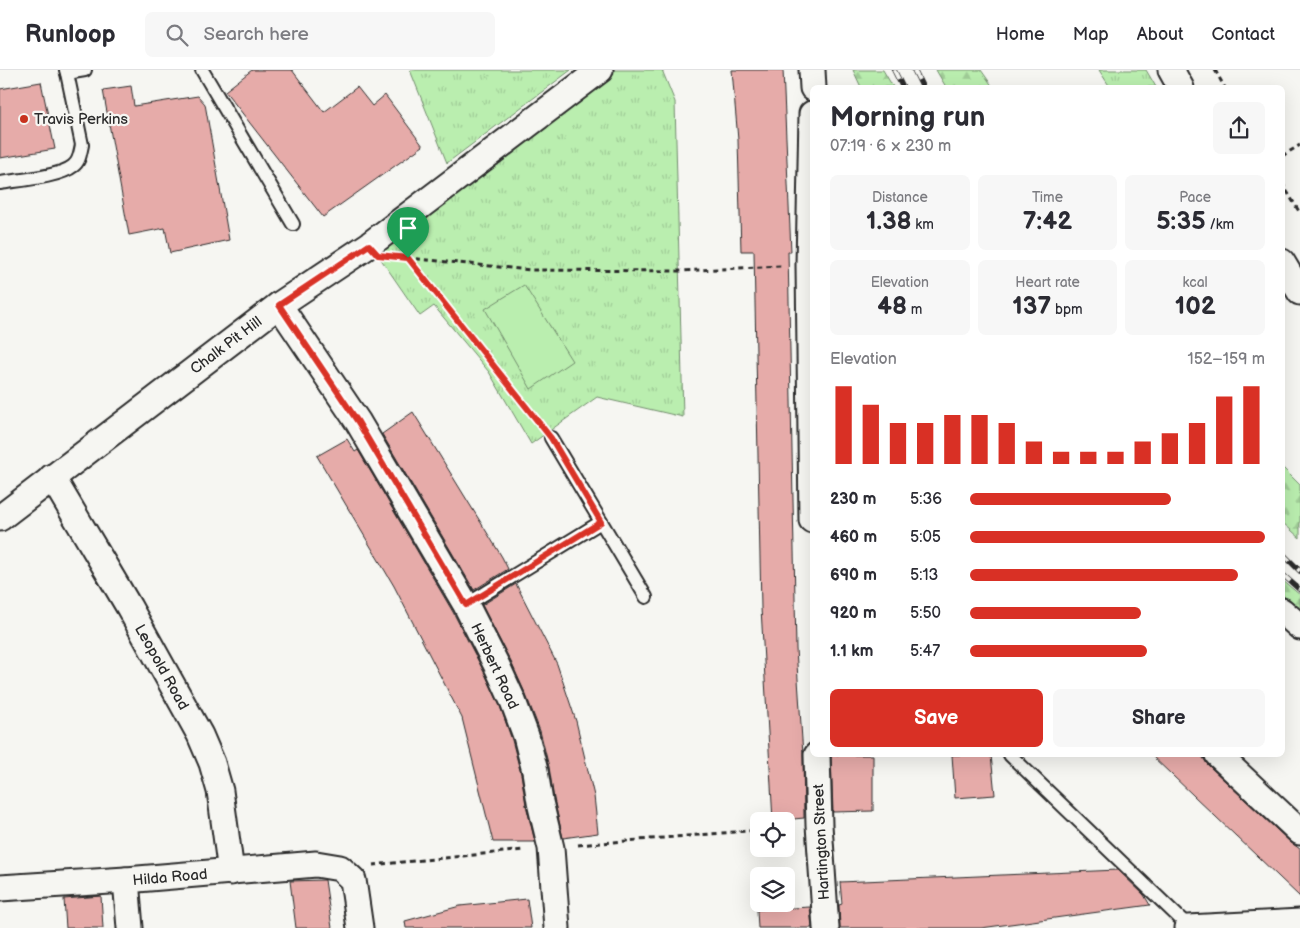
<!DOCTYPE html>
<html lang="en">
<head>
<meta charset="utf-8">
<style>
  :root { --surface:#fff; --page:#f7f7f7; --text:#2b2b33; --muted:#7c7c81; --line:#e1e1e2; --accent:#d93025 }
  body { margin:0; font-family:"Balsamiq Sans",sans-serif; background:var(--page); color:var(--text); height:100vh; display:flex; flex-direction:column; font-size:19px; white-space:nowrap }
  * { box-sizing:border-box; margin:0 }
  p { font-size:16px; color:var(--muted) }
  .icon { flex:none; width:28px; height:28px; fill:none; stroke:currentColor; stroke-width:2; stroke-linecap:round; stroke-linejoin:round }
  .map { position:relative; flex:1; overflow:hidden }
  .sheet { position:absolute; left:810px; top:15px; width:475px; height:672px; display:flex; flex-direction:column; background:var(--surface); border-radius:8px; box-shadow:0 5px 20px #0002 }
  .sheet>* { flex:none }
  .tools { position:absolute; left:750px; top:742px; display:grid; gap:10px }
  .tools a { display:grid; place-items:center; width:45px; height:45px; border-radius:8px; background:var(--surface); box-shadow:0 5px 20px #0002; font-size:25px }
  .pin { position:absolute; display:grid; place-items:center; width:42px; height:42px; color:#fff; margin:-51px -21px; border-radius:50% 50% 50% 0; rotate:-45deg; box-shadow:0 0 5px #0007 }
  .pin .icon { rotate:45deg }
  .round { display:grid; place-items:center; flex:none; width:52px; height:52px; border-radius:8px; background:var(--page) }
  .head { display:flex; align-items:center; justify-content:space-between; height:85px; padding:0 20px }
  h1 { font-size:28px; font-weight:700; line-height:38px }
  .figures { display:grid; grid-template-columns:repeat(3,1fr); gap:8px; height:85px; padding:5px 20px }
  .figures div { display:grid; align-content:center; border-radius:8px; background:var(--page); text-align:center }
  .figures b { font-size:25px; font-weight:700 }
  .figures small { font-size:14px; font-weight:400 }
  .figures p { font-size:14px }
  .chart { height:140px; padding:10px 20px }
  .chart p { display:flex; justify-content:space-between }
  .chart svg { width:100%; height:90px; margin-top:5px; stroke:var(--accent); stroke-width:6 }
  .button { display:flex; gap:10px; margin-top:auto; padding:10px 20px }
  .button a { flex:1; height:58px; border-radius:8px; background:var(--accent); color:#fff; font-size:20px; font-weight:700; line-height:58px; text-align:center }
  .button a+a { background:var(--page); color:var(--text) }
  ul { padding:0 20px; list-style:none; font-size:16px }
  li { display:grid; grid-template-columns:80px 60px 1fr; align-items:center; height:38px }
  li i { height:12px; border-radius:6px; background:var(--accent) }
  header { display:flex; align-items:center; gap:30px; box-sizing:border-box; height:70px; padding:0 25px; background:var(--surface); border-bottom:1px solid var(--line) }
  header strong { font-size:24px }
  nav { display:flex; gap:28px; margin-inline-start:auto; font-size:18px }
  .search { width:350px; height:45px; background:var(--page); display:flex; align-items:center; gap:12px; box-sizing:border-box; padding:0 18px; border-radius:8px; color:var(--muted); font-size:19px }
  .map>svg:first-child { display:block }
  .grass { fill:url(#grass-tufts); stroke:#728c6d }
  .forest { fill:url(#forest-firs); stroke:#728c6d }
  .pitch { fill:#baeeaf; stroke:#728c6d }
  .building { fill:#e6aba9; stroke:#2b2b2b }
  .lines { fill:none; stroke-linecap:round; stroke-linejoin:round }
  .service-casing { stroke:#2b2b2b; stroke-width:16 }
  .minor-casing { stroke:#2b2b2b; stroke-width:29 }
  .path { stroke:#2b2b2b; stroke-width:3; stroke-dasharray:5 4; stroke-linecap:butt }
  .service { stroke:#f6f6f2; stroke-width:12 }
  .minor { stroke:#f6f6f2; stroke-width:25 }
  .rail-casing { stroke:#2b2b2b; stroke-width:5.5 }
  .rail { stroke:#f6f6f2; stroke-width:4; stroke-dasharray:11; stroke-linecap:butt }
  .route-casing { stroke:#fff; stroke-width:10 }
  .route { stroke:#d93025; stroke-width:6 }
  .poi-dot { fill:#c8321e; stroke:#f6f6f2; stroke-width:2 }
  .labels { text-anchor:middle; stroke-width:4.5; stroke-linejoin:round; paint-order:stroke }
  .poi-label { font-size:15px; fill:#2b2b2b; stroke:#f6f6f2; text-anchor:start }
  .street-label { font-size:15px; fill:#2b2b2b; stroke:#f6f6f2 }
</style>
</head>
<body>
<header>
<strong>Runloop</strong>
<div class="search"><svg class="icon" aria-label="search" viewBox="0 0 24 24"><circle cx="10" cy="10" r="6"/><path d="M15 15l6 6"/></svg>Search here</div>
<nav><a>Home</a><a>Map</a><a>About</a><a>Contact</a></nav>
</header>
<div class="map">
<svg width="1300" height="858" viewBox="0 0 1300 858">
  <defs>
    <pattern id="grass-tufts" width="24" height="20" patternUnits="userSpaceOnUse" patternTransform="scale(1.25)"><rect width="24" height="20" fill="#baeeaf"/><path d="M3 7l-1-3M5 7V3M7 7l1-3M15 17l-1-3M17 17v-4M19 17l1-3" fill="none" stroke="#a0cc97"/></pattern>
    <pattern id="forest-firs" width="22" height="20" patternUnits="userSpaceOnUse" patternTransform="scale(1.25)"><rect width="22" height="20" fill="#baeeaf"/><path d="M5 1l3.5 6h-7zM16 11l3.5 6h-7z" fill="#a0cc97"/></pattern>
  </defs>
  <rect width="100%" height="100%" fill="#f6f6f2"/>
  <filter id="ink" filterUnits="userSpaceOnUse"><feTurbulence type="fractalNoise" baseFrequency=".02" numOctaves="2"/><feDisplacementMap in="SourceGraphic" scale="10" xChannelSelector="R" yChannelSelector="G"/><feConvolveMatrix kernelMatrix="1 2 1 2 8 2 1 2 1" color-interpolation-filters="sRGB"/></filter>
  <g filter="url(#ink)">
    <g class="grass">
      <polygon points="410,0 571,0 447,93"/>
      <polygon points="602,0 662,0 675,32 683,347 597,327 531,374 489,302 434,236 420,246 378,185"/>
      <polygon points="1099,0 1146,0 1156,17 1110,17"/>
    </g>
    <g class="forest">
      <polygon points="853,0 883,0 893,17 861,17"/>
      <polygon points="936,0 981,0 993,17 946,17"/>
      <polygon points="1282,397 1300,415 1300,468 1283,453"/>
      <polygon points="1282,510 1300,525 1300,542 1283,525"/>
    </g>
    <polygon class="pitch" points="524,215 572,291 531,319 485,239"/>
    <g class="building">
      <polygon points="252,0 292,0 324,42 357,17 372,36 385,25 423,76 323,147 225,21"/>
      <polygon points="732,0 783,0 791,182 788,182 796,579 803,685 804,748 773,751 761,538 754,181 741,181 738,70"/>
      <polygon points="41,12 55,79 0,88 0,19"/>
      <polygon points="131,16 134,36 198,26 205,34 229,170 170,183 165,158 129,165 103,20"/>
      <polygon points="413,342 502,487 508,499 474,520 382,364"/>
      <polygon points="347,369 355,382 358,380 453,542 485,604 500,636 512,670 521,704 526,735 535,772 493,772 462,648 394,516 317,386"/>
      <polygon points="516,514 557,594 576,651 594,726 598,763 563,768 554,729 549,697 540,661 526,625 511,592 482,535"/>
      <polygon points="831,685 873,685 873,741 833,742"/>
      <polygon points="952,685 991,685 995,725 955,728"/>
      <polygon points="1151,685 1201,685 1208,695 1290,772 1300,779 1300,827"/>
      <polygon points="1118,800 1144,825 1150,835 981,858 840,858 839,835 842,834 840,812"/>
      <polygon points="325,810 332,858 296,858 290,811"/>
      <polygon points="101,826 103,858 66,858 64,829"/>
      <polygon points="527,829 531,858 406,858 405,851 460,836"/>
      <polygon points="810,837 812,858 758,858 757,840"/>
    </g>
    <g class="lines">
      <defs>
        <g id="service">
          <polyline points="66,0 67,3 85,0"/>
          <polyline points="202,0 293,154"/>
          <path d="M 0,113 C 18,110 60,107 73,96 C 80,91 80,83 82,75 L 67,3"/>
          <polyline points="551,368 646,527"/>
          <polyline points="466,535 601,452"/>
          <polyline points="1010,685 1190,858"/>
        </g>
        <g id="minor">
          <polyline points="812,0 813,18"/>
          <polyline points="1171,0 1181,18"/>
          <polyline points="812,44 809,195 812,450"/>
          <polyline points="1282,192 1300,222"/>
          <polyline points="279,235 358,352 466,535 498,598 513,631 526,666 535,701 540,732 551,778 557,858"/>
          <polyline points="52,407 129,537 200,665 212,693 220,721 231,802"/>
          <polyline points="0,448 279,235 369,175 600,0"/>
          <polyline points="1282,541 1300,557"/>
          <polyline points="817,685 819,755 826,858"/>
          <polyline points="1218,685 1300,762"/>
          <polyline points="126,810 130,858"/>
          <polyline points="0,818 126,810 316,794 340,798 353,810 360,858"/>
          <polyline points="1188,858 1300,852"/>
        </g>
      </defs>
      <use href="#service" class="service-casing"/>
      <use href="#minor" class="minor-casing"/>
      <g class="path">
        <polyline points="1215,0 1225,18"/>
        <polyline points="1282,86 1300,75"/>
        <polyline points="1282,113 1300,143"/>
        <polyline points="398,187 530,200 679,201 781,196"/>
        <polyline points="409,189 538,352"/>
        <polyline points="578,775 759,760"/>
        <polyline points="373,795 524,780"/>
      </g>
      <use href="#service" class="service"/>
      <use href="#minor" class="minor"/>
      <defs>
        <g id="rail">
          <polyline points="894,0 903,18"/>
          <polyline points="914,0 923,18"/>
          <polyline points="1282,483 1300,501"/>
          <polyline points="1282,504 1300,520"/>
        </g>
      </defs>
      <use href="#rail" class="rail-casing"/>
      <use href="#rail" class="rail"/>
    </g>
  </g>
  <g class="lines" filter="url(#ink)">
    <defs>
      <polygon id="route" points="369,175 378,185 408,188 551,368 601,452 466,535 358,352 279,235"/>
    </defs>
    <use href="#route" class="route-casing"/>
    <use href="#route" class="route"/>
  </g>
  <circle class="poi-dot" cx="24" cy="49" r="5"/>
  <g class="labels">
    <g class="poi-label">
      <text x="34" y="54">Travis Perkins</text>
    </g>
    <g class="street-label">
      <text transform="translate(226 275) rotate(-37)" y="5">Chalk Pit Hill</text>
      <text transform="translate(495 596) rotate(65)" y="5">Herbert Road</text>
      <text transform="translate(162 597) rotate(61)" y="5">Leopold Road</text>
      <text transform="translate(821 772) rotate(-93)" y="5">Hartington Street</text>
      <text transform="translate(170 807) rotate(-5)" y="5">Hilda Road</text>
    </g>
  </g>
</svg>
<div class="tools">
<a><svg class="icon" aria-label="locate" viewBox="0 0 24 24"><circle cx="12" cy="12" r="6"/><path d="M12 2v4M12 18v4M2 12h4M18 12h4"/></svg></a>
<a><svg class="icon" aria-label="layers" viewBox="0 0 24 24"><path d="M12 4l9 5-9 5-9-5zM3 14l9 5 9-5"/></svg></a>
</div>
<div class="pin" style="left:408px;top:188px;background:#1e9e55"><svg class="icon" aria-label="arrive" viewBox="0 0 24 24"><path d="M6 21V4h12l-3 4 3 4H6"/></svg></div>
<section class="sheet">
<div class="head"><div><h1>Morning run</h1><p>07:19 · 6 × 230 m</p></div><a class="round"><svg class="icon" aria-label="share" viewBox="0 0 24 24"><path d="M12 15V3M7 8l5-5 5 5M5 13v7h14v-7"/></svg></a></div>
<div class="figures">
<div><p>Distance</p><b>1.38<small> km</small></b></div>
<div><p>Time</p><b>7:42</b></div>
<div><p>Pace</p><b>5:35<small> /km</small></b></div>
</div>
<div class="figures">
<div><p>Elevation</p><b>48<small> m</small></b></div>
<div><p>Heart rate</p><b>137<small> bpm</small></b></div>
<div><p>kcal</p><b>102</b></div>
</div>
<div class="chart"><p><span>Elevation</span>152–159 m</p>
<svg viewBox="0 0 160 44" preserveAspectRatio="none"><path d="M5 44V6M15 44V15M25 44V24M35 44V24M45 44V20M55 44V20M65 44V24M75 44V33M85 44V38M95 44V38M105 44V38M115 44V33M125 44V29M135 44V24M145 44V11M155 44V6"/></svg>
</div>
<ul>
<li><b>230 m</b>5:36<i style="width:68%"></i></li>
<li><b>460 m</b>5:05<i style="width:100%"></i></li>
<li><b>690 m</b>5:13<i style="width:91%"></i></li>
<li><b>920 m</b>5:50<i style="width:58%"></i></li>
<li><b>1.1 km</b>5:47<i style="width:60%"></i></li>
</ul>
<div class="button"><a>Save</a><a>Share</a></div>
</section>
</div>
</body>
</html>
